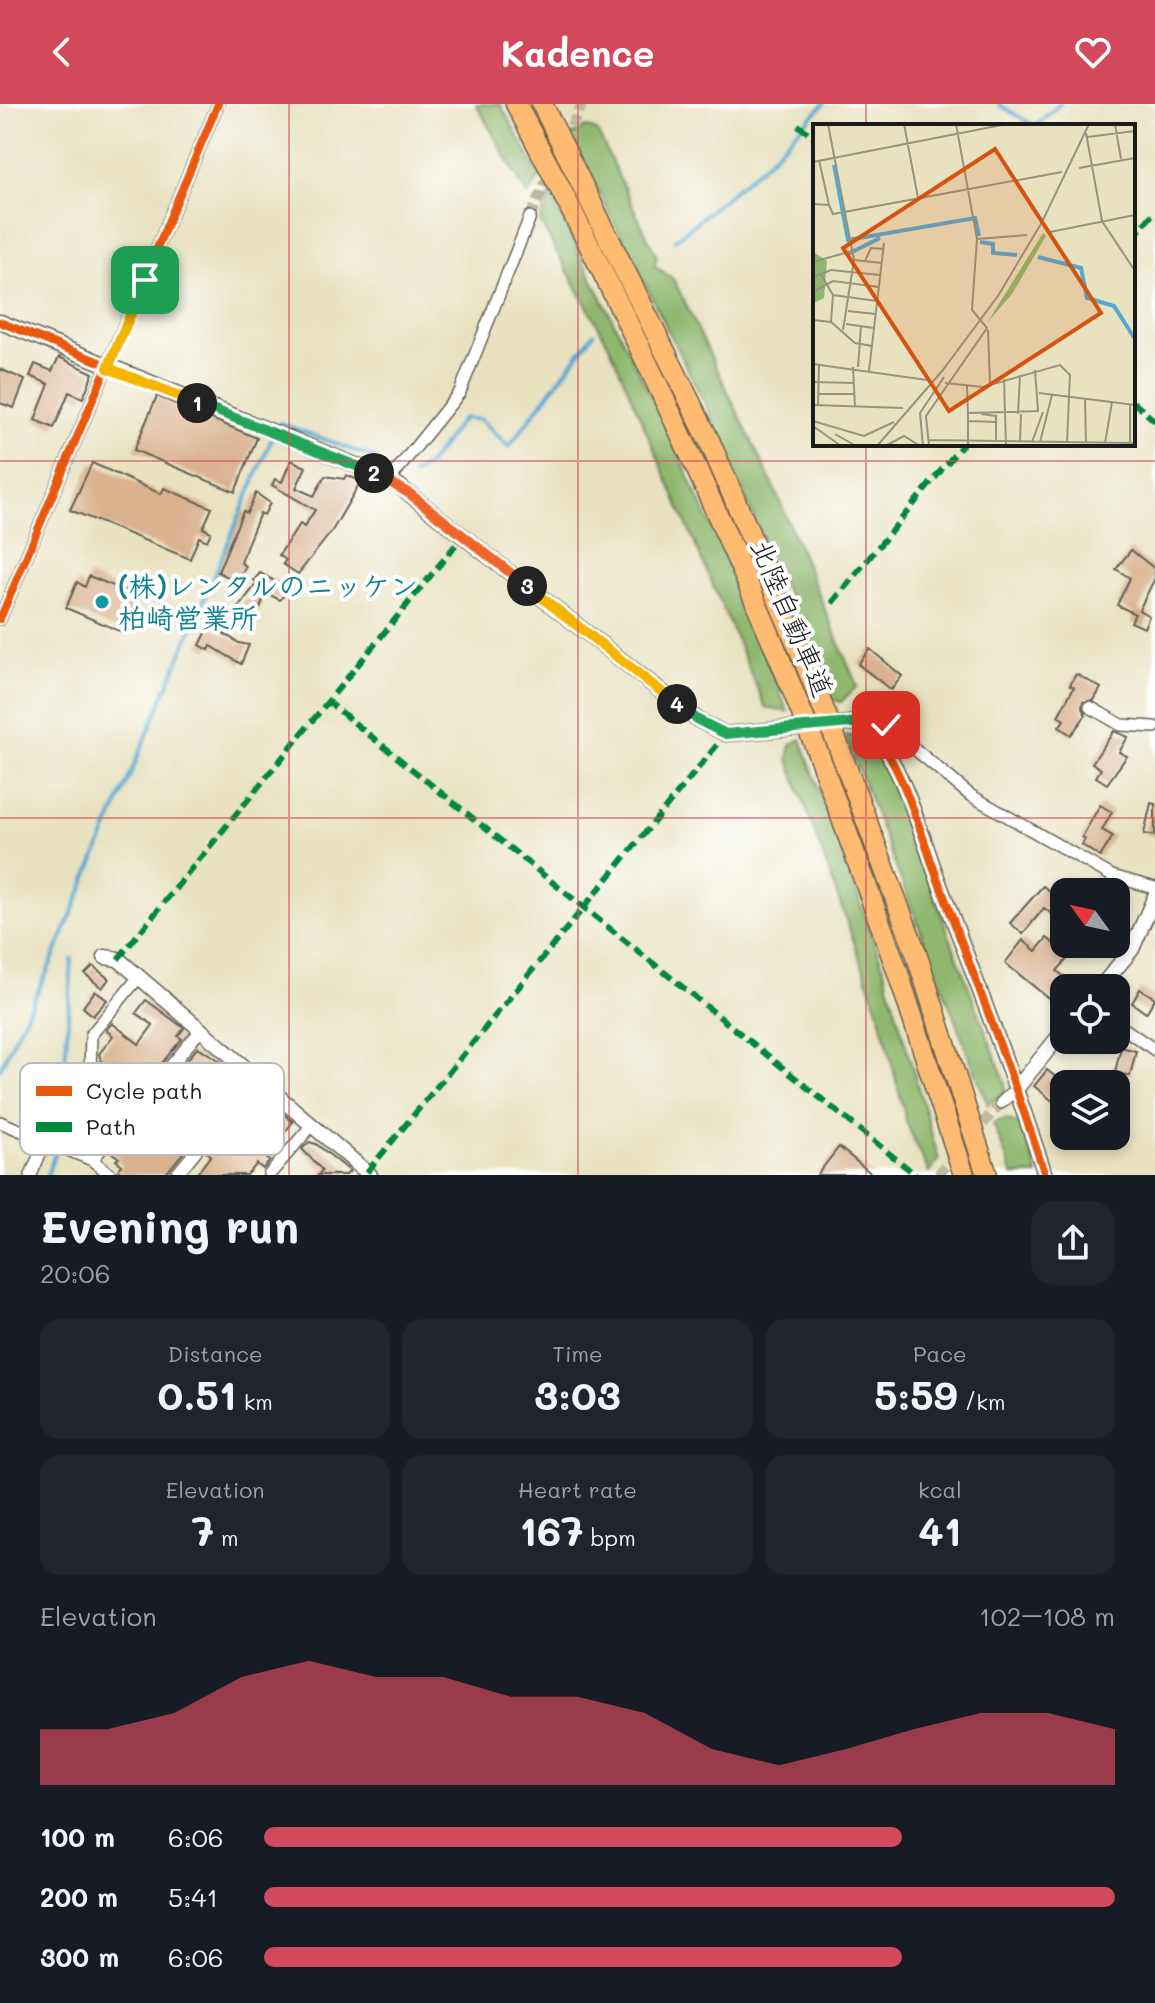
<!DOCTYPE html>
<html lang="en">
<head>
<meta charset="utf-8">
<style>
  :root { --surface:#171b24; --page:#20242c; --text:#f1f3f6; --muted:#9ea1a6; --accent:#d1495b }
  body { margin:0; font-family:Mali,"Klee One",sans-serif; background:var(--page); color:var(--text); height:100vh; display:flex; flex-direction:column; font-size:30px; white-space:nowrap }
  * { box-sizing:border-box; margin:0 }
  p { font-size:26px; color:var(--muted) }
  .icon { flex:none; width:44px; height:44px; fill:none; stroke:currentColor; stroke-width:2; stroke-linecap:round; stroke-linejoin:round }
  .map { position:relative; height:1071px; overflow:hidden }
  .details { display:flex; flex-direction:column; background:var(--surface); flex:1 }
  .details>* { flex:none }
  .needle { width:52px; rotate:303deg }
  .controls { position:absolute; left:1050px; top:774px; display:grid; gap:16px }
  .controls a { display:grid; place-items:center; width:80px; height:80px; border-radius:16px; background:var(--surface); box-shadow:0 4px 12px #0003; font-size:40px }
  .pin { position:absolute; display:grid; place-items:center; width:68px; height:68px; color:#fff; margin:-34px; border-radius:16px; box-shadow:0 4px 12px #0006 }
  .km { position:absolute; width:40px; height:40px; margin:-20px; border-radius:50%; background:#222; color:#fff; font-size:22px; line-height:40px; text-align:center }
  .round { display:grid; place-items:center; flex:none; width:84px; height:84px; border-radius:24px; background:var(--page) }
  .overview { display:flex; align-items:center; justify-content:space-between; height:136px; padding:0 40px }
  h1 { font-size:44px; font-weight:700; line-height:60px }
  .stats { display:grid; grid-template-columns:repeat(3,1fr); gap:12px; height:136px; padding:8px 40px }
  .stats div { display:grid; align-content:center; border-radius:20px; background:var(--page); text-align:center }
  .stats b { font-size:40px; font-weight:700 }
  .stats small { font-size:22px; font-weight:400 }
  .stats p { font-size:22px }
  .chart { height:224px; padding:16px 40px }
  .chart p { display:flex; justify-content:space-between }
  .chart svg { width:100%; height:144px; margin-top:8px; fill:var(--accent); opacity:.7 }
  ul { padding:0 40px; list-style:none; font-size:26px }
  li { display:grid; grid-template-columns:128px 96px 1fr; align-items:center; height:60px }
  li i { height:20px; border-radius:10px; background:var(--accent) }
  header { display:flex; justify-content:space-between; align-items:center; height:104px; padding:0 40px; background:var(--accent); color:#fff; font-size:36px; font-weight:700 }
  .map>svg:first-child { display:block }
  .forest { fill:#8fb86e; stroke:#566a45; stroke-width:2 }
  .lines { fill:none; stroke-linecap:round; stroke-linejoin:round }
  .stream { stroke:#55a8d1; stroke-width:4 }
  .building { fill:#d9b290 }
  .minor-tunnel { stroke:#bfba9f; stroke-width:11; stroke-dasharray:11 5.5; stroke-linecap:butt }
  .minor-casing { stroke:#636155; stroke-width:14 }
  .tertiary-casing { stroke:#636155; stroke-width:17 }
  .motorway-casing { stroke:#636155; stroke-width:23 }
  .minor { stroke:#fff; stroke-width:11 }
  .tertiary { stroke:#fff; stroke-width:14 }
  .motorway { stroke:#ffbb71; stroke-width:20 }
  .motorway-bridge-casing { stroke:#636155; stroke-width:23; stroke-linecap:butt }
  .motorway-bridge { stroke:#ffbb71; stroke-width:20 }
  .quiet { stroke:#00873e; stroke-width:6; stroke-dasharray:12 6; stroke-linecap:butt }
  .cycleway-casing { stroke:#fff; stroke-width:13 }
  .cycleway { stroke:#e8590c; stroke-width:8 }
  .split-1-casing { stroke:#fff; stroke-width:16 }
  .split-2-casing { stroke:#fff; stroke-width:16 }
  .split-3-casing { stroke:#fff; stroke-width:16 }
  .split-4-casing { stroke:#fff; stroke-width:16 }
  .split-5-casing { stroke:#fff; stroke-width:16 }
  .split-1 { stroke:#f5b400; stroke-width:10 }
  .split-2 { stroke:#22a559; stroke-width:10 }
  .split-3 { stroke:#f0652b; stroke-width:10 }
  .split-4 { stroke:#f5b400; stroke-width:10 }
  .split-5 { stroke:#22a559; stroke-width:10 }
  .grid { fill:none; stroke:#d1495b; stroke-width:2; stroke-opacity:0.55 }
  .culture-dot { fill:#0f9aa8; stroke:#fff; stroke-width:3 }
  .labels { text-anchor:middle; stroke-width:8; stroke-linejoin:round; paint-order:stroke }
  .culture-label { font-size:28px; font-weight:bold; fill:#0d838f; stroke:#fff; text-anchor:start }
  .street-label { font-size:28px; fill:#1c1c1c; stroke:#fff }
  .inset-river { fill:none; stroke:#55a8d1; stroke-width:4 }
  .inset-road { fill:none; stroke:#96937e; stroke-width:2 }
  .view { fill:#d4530e; fill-opacity:0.15; stroke:#d4530e; stroke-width:4 }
  .inset-edge { fill:none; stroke:#1c1c1c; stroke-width:4 }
  .key { fill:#fff; stroke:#bbb; stroke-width:2 }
  .key-label { font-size:22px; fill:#1c1c1c }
</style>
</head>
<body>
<header><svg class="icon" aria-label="back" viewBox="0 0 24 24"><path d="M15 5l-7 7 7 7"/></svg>Kadence<svg class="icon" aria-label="heart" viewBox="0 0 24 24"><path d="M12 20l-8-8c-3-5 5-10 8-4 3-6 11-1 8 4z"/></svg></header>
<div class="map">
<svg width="1155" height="1071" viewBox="0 0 1155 1071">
  <rect width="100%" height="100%" fill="#fff"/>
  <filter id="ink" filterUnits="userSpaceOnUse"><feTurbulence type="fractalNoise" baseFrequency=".0125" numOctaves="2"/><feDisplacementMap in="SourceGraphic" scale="16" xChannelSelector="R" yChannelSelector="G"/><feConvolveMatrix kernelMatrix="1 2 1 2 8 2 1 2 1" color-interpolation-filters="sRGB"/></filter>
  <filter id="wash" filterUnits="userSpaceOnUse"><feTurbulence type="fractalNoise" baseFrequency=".006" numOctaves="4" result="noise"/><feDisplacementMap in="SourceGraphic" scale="32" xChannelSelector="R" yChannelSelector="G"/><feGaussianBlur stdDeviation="1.8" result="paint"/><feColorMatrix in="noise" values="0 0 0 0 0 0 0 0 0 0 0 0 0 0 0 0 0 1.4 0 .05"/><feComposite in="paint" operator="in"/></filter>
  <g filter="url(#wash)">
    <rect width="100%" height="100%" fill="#e8e2c0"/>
    <g class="forest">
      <polygon points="476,0 500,0 540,72 528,92"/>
      <polygon points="585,23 597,27 657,153 654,161 674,176 772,379 857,582 841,598 832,595 708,306 571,32"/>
      <polygon points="550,91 665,320 720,442 788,608 766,604 609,241 540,118"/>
      <path d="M 845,631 C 879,636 878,651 891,679 L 1005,978 L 1005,987 L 988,1001 Z"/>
      <polygon points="801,635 883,862 939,1056 929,1069 907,1020 879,908 788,654 791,641"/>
      <polygon points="1005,1015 1021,1020 1038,1071 1013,1071 993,1019"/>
    </g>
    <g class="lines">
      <g class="stream">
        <polyline points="998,0 1035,22"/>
        <polyline points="1035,22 1060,0"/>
        <polyline points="675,136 765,60 824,0"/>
        <polyline points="277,324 280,319 377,355"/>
        <polyline points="413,371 429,360 463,314 481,316 509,343 594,229"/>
        <polyline points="0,965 48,866 273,332"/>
        <polyline points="47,1071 60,1037 72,855"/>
      </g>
    </g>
    <g id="blocks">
      <g class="building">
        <polygon points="59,253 93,269 83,294 69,288 54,324 35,316 49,280 30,272 35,260 52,267"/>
        <polygon points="0,265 25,276 14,304 0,299"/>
        <polygon points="157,292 257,334 235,388 134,346"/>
        <polygon points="291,356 306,363 296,384 314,392 325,372 344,375 346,371 361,377 332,427 298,470 283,460 286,456 279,451 300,420 304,423 315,406 272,381 275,375 282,378"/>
        <polygon points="92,359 161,390 164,384 212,404 203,424 211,428 207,437 199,433 190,455 70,406"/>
        <polygon points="256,389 270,399 264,411 260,409 248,438 241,459 246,462 238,478 218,468 243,407 247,409"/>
        <polygon points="1131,446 1155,465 1155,474 1139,506 1149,512 1144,524 1131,518 1135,510 1117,501 1130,474 1116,465"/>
        <polygon points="260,469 280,480 286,488 280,496 266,489 255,516 235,508 257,479 254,476"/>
        <polygon points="89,472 138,492 124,529 66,504 77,478 85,483"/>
        <polygon points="210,521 239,539 249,541 241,560 211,542 209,546 200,541"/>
        <polygon points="870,545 902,572 891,586 858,560"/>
        <polygon points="1076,570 1101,584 1094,596 1083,598 1082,604 1086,611 1071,631 1059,623 1064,616 1058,612 1074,583 1070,581"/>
        <polygon points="1114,627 1128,633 1119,648 1127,652 1107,680 1096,673 1101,665 1092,659"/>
        <polygon points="1151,699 1155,700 1155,732 1144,730"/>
        <polygon points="1100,701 1112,708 1102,726 1113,732 1100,753 1082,741 1085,735 1082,733"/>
        <polygon points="1043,782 1064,799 1064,820 1044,804 1023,830 1010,819"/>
        <polygon points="1047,834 1070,852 1057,867 1068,876 1052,897 1005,859 1023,836 1036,847"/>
        <polygon points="93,862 109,875 102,884 85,870"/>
        <polygon points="1140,885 1155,894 1146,909 1132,899"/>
        <polygon points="95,887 107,896 93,912 83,903"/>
        <polygon points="146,896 184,924 178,932 182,935 135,991 99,964 102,959 99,950 113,932 106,926 112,919 139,940 153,921 136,909"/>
        <polygon points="198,943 226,961 233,970 227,977 236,984 202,1027 193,1020 178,1038 187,1044 165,1071 124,1071 118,1066 122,1061 116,1056 119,1054 110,1047"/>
        <polygon points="1121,943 1136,947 1130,972 1115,968"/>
        <polygon points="1047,966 1057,974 1052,980 1064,990 1064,1006 1034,982"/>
        <polygon points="262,992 293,1018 265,1053 270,1057 263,1065 257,1060 247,1071 196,1071 211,1051 206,1048 250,995 255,999"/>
        <polygon points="309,1038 316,1040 350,1067 346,1071 318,1071 322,1066 302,1045"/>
        <polygon points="839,1043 873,1071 817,1071"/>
      </g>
    </g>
  </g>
  <g filter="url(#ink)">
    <use href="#blocks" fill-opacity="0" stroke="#636155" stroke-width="2"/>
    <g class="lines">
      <g class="minor-tunnel">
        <polyline points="530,113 582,0"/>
        <polyline points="972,1032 1001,999"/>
        <polyline points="938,1071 958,1048"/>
      </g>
      <defs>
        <g id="minor">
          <polyline points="390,375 460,288 530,113"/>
          <polyline points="0,515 218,0"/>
          <polyline points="1090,603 1121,621 1155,623"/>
          <polyline points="862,618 886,621 970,691 1112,772 1155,784"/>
          <polyline points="1116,919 1155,946"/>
          <polyline points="1001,999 1017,984"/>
          <polyline points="134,1005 90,968 91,931 138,874"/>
          <polyline points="0,1018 92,1056 111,1071"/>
          <polyline points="92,1056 200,927"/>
          <polyline points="31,1071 45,1038"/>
          <polyline points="176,1071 256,974"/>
          <polyline points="269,1071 312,1021"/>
        </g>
        <g id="tertiary">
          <path d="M 0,218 L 390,375 L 698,616 L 726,630 L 862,618 C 899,647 921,731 938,776 C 975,874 1013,972 1045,1071"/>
          <polyline points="105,853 118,855 370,1071"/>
          <polyline points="1100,884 1132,845 1155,792"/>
          <polyline points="1017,984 1064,926"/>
        </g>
        <g id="motorway">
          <path d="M 516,0 C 614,184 704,372 784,565"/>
          <polyline points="542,0 709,336 804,556"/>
          <polyline points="838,641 916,849 987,1071"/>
          <polyline points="818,649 896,863 964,1071"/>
        </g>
      </defs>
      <use href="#minor" class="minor-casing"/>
      <use href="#tertiary" class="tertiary-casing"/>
      <use href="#motorway" class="motorway-casing"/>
      <use href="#minor" class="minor"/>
      <use href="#tertiary" class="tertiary"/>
      <use href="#motorway" class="motorway"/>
      <defs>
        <g id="motorway-bridge">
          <polyline points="804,556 838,641"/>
          <polyline points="784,565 818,649"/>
        </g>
      </defs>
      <use href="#motorway-bridge" class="motorway-bridge-casing"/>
      <use href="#motorway-bridge" class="motorway-bridge"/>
      <g class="quiet">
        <polyline points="798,21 815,34"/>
        <polyline points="1133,134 1155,107"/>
        <polyline points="1133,298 1155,317"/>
        <polyline points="832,499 963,340"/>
        <polyline points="326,596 916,1071"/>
        <polyline points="118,855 463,432"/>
        <polyline points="367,1068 726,630"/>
      </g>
      <defs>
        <g id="cycleway">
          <path d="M 0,218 L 390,375 L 698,616 L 726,630 L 862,618 C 899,647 921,731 938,776 C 975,874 1013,972 1045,1071"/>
          <polyline points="0,515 218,0"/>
        </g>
      </defs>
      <use href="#cycleway" class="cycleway-casing"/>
      <use href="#cycleway" class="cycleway"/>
    </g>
  </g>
  <g class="lines" filter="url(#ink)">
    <defs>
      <polyline id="split-1" points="145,176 108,264 197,299"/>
      <polyline id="split-2" points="197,299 374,369"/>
      <polyline id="split-3" points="374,369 410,390 527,482"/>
      <polyline id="split-4" points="527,482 677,600"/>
      <polyline id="split-5" points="677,600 698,616 726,630 862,618 886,621"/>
    </defs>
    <use href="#split-1" class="split-1-casing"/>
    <use href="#split-2" class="split-2-casing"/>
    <use href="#split-3" class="split-3-casing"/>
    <use href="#split-4" class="split-4-casing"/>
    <use href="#split-5" class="split-5-casing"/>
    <use href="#split-1" class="split-1"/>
    <use href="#split-2" class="split-2"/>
    <use href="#split-3" class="split-3"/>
    <use href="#split-4" class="split-4"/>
    <use href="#split-5" class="split-5"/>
  </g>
  <path class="grid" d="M 289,0 L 289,1071M 578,0 L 578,1071M 866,0 L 866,22M 866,340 L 866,1071M 0,357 L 1155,357M 0,714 L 1155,714"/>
  <circle class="culture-dot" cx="102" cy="498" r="8"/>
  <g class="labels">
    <g class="culture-label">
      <text x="118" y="492">(株)レンタルのニッケン<tspan x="118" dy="32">柏崎営業所</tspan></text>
    </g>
    <g class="street-label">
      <text transform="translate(792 514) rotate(67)" y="10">北陸自動車道</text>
    </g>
  </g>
  <g transform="translate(813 20)">
    <rect width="322" height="322" fill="#e8e2c0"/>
    <path d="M 230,109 L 233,112 L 199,170 L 174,199 ZM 0,128 L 14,137 L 11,174 L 1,179 Z" fill="#8fb86e"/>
    <path class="inset-river" d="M 21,41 L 35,116 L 162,94 L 166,112M 167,118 L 180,120 L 180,129 L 204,131M 33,131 L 67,114M 225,133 L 268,144 L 274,174 L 301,182 L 322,215"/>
    <path class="inset-road" d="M 15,0 L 41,136 L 30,206M 91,0 L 105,74M 302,0 L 308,35M 273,9 L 289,97 L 322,147M 274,13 L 322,7M 6,36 L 16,81M 0,38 L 194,0M 266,44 L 322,34M 0,80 L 16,81 L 20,90 L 249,48M 237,108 L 322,91M 164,115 L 214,111M 41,136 L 69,139M 52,137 L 58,124 L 71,125M 0,138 L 39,127M 7,149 L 20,171 L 18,198M 0,153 L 18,146 L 67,151M 0,168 L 20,157 L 66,163M 20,171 L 64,177M 35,187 L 63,190M 0,196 L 18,198 L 42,219 L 59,222M 33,200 L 61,204M 175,206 L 177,261M 0,240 L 114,256M 40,243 L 42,283M 45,243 L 48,202M 56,247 L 71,119M 191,255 L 193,322M 0,258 L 41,259M 132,259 L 170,263 L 247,241 L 257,251 L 254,318M 154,262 L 155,289 L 194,288M 226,269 L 322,281M 5,270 L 42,270M 272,275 L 273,319M 0,281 L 90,284M 5,282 L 6,240M 194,288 L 225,287 L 222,246M 168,290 L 183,292 L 183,317M 205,290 L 207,251M 0,297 L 51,312 L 81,298M 155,297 L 183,298M 0,302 L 28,322M 22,310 L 43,322M 116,316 L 322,319M 207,317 L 208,290M 219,318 L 230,288M 227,318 L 239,271M 292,319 L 299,278M 317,319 L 317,280M 64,322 L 129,247 L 185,172 L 229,98 L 276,0M 72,322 L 91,312 L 107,322M 110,322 L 107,289 L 131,253M 116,322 L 113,292 L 174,204 L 159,186 L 164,115 L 143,0M 155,322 L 155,289"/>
    <path class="view" d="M 182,25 L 288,189 L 136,287 L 30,124 Z"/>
    <rect width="322" height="322" class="inset-edge"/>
  </g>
  <rect x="20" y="959" width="264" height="92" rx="12" class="key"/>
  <rect x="36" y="982" width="36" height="10" fill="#e8590c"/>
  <rect x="36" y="1018" width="36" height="10" fill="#00873e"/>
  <g class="key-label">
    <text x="86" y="995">Cycle path</text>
    <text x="86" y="1031">Path</text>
  </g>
</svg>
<div class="controls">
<a><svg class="needle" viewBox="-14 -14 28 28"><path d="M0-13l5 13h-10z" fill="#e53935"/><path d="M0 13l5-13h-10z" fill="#9ea1a6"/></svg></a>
<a><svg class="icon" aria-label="locate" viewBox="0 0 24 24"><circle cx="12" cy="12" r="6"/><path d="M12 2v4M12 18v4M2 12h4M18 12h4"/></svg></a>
<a><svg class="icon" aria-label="layers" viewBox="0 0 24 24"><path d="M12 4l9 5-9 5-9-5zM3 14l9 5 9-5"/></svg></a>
</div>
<div class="pin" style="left:145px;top:176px;background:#1e9e55"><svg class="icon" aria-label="arrive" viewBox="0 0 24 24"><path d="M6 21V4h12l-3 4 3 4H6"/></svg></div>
<div class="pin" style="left:886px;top:621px;background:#d93025"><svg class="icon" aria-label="check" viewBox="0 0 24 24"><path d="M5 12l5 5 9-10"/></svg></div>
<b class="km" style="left:197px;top:299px">1</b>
<b class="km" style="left:374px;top:369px">2</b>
<b class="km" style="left:527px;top:482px">3</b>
<b class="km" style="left:677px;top:600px">4</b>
</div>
<section class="details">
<div class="overview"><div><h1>Evening run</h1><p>20:06</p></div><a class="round"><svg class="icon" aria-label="share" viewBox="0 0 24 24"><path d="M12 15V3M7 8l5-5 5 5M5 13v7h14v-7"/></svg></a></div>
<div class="stats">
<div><p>Distance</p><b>0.51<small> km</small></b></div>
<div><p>Time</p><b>3:03</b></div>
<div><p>Pace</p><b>5:59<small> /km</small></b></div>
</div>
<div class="stats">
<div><p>Elevation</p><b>7<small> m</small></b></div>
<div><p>Heart rate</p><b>167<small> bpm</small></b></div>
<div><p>kcal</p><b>41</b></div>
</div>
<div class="chart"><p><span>Elevation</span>102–108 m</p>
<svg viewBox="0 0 160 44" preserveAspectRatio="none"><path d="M0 44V27L10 27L20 22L30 11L40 6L50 11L60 11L70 17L80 17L90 22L100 33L110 38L120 33L130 27L140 22L150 22L160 27V44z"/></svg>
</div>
<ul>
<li><b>100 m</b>6:06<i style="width:75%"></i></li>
<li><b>200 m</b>5:41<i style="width:100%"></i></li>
<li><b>300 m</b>6:06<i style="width:75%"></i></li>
</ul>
</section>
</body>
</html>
